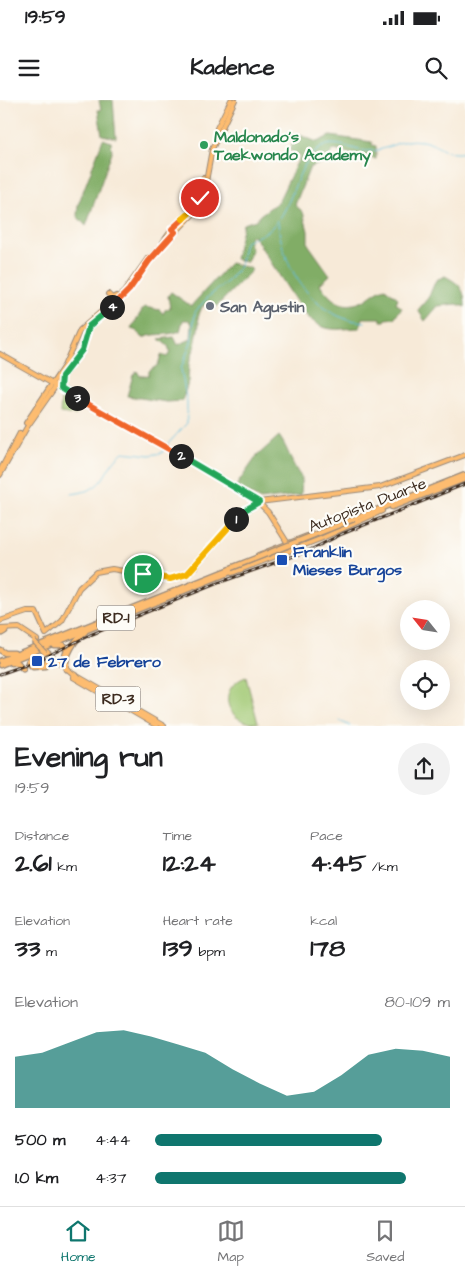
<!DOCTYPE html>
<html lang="en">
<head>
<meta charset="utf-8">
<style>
  :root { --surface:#fff; --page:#f2f2f2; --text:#202124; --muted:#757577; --line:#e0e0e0; --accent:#0f766e }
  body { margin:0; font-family:"Architects Daughter",sans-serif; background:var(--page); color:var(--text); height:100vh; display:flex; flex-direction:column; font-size:19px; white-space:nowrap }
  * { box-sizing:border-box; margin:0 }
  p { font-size:16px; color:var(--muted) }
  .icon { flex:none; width:28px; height:28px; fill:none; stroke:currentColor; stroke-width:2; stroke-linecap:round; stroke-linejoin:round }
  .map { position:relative; height:626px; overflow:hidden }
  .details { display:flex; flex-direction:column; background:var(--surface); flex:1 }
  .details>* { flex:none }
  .needle { width:32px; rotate:300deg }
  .buttons { position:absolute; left:400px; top:500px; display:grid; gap:10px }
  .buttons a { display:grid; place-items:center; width:50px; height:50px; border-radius:50%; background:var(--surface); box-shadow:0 5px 20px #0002; font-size:25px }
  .pin { position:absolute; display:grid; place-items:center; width:42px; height:42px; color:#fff; margin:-21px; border:2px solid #fff; border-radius:50%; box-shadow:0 1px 5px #0007 }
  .km { position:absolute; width:25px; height:25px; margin:-12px; border-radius:50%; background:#222; color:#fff; font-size:14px; line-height:25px; text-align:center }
  .round { display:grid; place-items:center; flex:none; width:52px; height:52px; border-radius:26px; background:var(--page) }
  .summary { display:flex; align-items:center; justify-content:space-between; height:85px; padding:0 15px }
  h1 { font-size:28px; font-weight:700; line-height:38px }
  .metrics { display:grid; grid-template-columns:repeat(3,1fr); gap:8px; height:85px; padding:5px 15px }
  .metrics div { display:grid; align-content:center }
  .metrics b { font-size:25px; font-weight:700 }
  .metrics small { font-size:14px; font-weight:400 }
  .metrics p { font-size:14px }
  .chart { height:140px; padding:10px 15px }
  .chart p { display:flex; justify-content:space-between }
  .chart svg { width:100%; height:90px; margin-top:5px; fill:var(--accent); opacity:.7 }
  ul { padding:0 15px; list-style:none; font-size:16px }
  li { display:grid; grid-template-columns:80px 60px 1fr; align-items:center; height:38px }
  li i { height:12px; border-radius:6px; background:var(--accent) }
  .status { display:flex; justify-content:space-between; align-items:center; height:35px; padding:0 25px; background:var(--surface); direction:ltr }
  .status svg { height:14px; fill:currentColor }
  header { display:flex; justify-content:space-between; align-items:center; height:65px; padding:0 15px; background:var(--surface); font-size:22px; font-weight:700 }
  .tab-bar { display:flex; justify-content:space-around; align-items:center; height:70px; border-top:1px solid var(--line); background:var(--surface); font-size:14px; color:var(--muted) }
  .tab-bar a { display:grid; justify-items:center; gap:2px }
  .tab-bar .selected { color:var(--accent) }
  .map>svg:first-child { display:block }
  .green { fill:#a2c974; stroke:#6e7a49 }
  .forest { fill:#81ad66; stroke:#5e6c42 }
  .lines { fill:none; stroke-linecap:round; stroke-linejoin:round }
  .stream { stroke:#62bfe0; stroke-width:1 }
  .major-casing { stroke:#998a7b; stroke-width:6 }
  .highway-casing { stroke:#998a7b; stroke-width:7 }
  .major { stroke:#fdbc70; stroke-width:4 }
  .highway { stroke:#fdbc70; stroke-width:4.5 }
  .rail-casing { stroke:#3b2a1e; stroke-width:3 }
  .rail { stroke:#fdfcf7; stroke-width:1; stroke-dasharray:4; stroke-linecap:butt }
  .major-bridge-casing { stroke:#998a7b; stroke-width:6; stroke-linecap:butt }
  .highway-bridge-casing { stroke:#998a7b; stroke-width:7; stroke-linecap:butt }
  .major-bridge { stroke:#fdbc70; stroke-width:4 }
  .highway-bridge { stroke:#fdbc70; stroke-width:4.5 }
  .split-1-casing { stroke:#fff; stroke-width:10 }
  .split-2-casing { stroke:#fff; stroke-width:10 }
  .split-3-casing { stroke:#fff; stroke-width:10 }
  .split-4-casing { stroke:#fff; stroke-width:10 }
  .split-5-casing { stroke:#fff; stroke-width:10 }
  .split-6-casing { stroke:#fff; stroke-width:10 }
  .split-1 { stroke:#f5b400; stroke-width:6 }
  .split-2 { stroke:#22a559; stroke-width:6 }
  .split-3 { stroke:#f0652b; stroke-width:6 }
  .split-4 { stroke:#22a559; stroke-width:6 }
  .split-5 { stroke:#f0652b; stroke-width:6 }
  .split-6 { stroke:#f5b400; stroke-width:6 }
  .leisure-dot { fill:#2e9e5b; stroke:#fdfcf7; stroke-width:2 }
  .worship-dot { fill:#6b7280; stroke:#fdfcf7; stroke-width:2 }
  .transit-dot { fill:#1a4fb4; stroke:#fdfcf7; stroke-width:2 }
  .labels { text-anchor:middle; stroke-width:4.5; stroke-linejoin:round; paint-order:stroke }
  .shield { fill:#fdfcf7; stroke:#75695f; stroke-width:1 }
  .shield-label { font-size:15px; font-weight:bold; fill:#3b2a1e }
  .leisure-label { font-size:16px; font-weight:bold; fill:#27864d; stroke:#fdfcf7; text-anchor:start }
  .worship-label { font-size:16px; font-weight:bold; fill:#5b616d; stroke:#fdfcf7; text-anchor:start }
  .street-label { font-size:16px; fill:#3b2a1e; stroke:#fdfcf7 }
  .transit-label { font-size:16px; font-weight:bold; fill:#164399; stroke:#fdfcf7; text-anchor:start }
</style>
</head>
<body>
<div class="status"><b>19:59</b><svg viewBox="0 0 49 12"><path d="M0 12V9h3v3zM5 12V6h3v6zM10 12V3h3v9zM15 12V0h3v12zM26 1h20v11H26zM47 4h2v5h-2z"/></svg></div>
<header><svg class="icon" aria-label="menu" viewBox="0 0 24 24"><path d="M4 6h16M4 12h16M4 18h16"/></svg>Kadence<svg class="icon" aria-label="search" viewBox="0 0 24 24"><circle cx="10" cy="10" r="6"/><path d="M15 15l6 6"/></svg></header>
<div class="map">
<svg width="465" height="626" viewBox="0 0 465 626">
  <rect width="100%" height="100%" fill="#fdfcf7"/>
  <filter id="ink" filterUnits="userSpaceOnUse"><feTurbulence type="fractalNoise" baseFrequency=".02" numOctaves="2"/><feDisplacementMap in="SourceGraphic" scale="10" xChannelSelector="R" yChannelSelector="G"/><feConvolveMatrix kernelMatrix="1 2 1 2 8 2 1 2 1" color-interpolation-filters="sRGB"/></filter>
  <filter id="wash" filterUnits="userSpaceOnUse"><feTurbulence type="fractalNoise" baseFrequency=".0096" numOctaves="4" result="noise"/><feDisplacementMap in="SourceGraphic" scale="20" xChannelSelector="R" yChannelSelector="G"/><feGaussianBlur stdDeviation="1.12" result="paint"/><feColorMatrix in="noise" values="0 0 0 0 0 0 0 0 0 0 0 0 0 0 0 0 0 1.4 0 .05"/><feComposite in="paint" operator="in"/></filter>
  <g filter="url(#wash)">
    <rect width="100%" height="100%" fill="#f7ead8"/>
    <g class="green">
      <polygon points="62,291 79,300 76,315 60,313"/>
      <path d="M 246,577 L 258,623 C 226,625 215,588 246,577 Z"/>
    </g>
    <g class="forest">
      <polygon points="99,0 113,0 116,38 102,35 98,10 101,10"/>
      <path d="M 297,34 L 317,42 L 330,36 L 372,42 L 372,45 L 376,46 L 376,59 L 334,50 L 322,63 L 310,67 L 295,105 L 303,112 L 308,131 L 308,144 L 330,175 L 320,184 C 331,201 344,211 365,200 C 371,196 378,190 385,188 L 398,198 L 396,203 L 402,208 L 394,218 L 386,219 L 385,221 L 381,221 L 381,218 L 363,218 L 360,228 C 333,229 324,234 303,212 L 254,136 L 250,136 L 249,144 L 252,150 L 247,162 L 235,159 L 243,124 L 256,120 L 260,115 L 278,102 L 300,56 L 289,50 Z"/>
      <polygon points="103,39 111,42 112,52 86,126 77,116 78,105"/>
      <path d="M 230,163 L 250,168 L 252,170 L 215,208 L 210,201 L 202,207 L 198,217 L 199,224 L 195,246 L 189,264 L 188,283 L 182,301 L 167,302 L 127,296 L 133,275 L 137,271 L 140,276 L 149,275 L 149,271 L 158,265 L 161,255 L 167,257 L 170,252 L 168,246 L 159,239 L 174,237 L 178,245 L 191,239 L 192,224 L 189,220 L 183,220 L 180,231 C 165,237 155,232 143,238 L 137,231 L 131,229 L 144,207 L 160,210 L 163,214 L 165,210 L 170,208 L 168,196 L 171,192 L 191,206 Z"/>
      <path d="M 445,176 C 460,184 465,189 465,207 L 457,204 L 438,206 L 425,221 L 418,210 L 428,198 L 436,180 Z"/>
      <path d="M 279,336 C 289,349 291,365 302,378 L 301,395 L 260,400 L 236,386 L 257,356 Z"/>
    </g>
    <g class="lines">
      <g class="stream">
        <path d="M 278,122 C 281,161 306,206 346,219 C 351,221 359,221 365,222"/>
        <path d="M 187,314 L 187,302 L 181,269 L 191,242 L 195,212 L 208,197 L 228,181 L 240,166 L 245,142 C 254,138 265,134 272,127 C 296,105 293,65 322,47 C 336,39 353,51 367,51 C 388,52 398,37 422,41 C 440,44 445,57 465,52"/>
        <polyline points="166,346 187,323 187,316"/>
        <path d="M 71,394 C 109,390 100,371 123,352 L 150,355 L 162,353 L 164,349"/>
        <polyline points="340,621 350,626"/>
      </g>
    </g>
  </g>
  <g filter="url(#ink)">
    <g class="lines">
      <defs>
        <g id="major">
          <polyline points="217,28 231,0"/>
          <polyline points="163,142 176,124 197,105 203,78"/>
          <polyline points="108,194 112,198 116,196"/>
          <polyline points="0,254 254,398 268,412 292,450"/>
          <polyline points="26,323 64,266 80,230 124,192 148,158"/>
          <polyline points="0,371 20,333"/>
          <polyline points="0,375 27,327 81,250 89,226 127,193 152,157 199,108 203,98 212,49 235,0"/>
          <polyline points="258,455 312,434"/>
          <polyline points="232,473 320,439 382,411"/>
          <polyline points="0,521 27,512 36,512 46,534 62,521 79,488 96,472 112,469 170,479 183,476 195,467 243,412 259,402 380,387 465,355"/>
          <polyline points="0,529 19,528 37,540"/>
          <polyline points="46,551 72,573 164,626"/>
          <polyline points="73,577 157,626"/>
        </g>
        <g id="highway">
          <polyline points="392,407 465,379"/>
          <polyline points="354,419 465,375"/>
          <polyline points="0,534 5,531"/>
          <polyline points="54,545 63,545 67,550 64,559 55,560"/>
          <polyline points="0,550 5,553 14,553"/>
          <polyline points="33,554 28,562 33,567 45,566 49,557"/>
          <polyline points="0,561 230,469"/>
          <polyline points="11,563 17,562 23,569"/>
          <polyline points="0,565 233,471"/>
          <path d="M 66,569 C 64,556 75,539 85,532"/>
        </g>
      </defs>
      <use href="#major" class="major-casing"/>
      <use href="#highway" class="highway-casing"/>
      <use href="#major" class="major"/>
      <use href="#highway" class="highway"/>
      <defs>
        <polyline id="rail" points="0,574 37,561 90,535 218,483 308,451 342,434 465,384"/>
      </defs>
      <use href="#rail" class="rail-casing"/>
      <use href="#rail" class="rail"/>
      <defs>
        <polyline id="major-bridge" points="34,541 45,553"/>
        <polyline id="highway-bridge" points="231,468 354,419"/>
      </defs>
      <use href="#major-bridge" class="major-bridge-casing"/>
      <use href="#highway-bridge" class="highway-bridge-casing"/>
      <use href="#major-bridge" class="major-bridge"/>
      <use href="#highway-bridge" class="highway-bridge"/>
    </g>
  </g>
  <g class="lines" filter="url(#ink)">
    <defs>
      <polyline id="split-1" points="143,474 170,479 187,474 236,419"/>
      <polyline id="split-2" points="181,356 259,402 245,410 236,419"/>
      <polyline id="split-3" points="77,298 181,356"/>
      <polyline id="split-4" points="77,298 61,288 62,276 82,250 89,226 112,207"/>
      <polyline id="split-5" points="112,207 129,190 149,161 175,132 172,129 183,119"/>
      <polyline id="split-6" points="183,119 195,108 200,98"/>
    </defs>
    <use href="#split-1" class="split-1-casing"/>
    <use href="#split-2" class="split-2-casing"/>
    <use href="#split-3" class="split-3-casing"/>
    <use href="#split-4" class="split-4-casing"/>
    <use href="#split-5" class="split-5-casing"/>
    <use href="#split-6" class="split-6-casing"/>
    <use href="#split-1" class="split-1"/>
    <use href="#split-2" class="split-2"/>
    <use href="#split-3" class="split-3"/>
    <use href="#split-4" class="split-4"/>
    <use href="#split-5" class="split-5"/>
    <use href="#split-6" class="split-6"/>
  </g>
  <circle class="leisure-dot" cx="204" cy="45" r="5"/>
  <circle class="worship-dot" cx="210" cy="206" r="5"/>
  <g class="transit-dot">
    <rect x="276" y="454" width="12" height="12" rx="2.5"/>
    <rect x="31" y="555" width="12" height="12" rx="2.5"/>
  </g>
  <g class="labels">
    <g class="shield">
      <rect x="97" y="505.5" width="38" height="25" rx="4"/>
      <rect x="95.5" y="586.5" width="45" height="25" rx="4"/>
    </g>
    <g class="shield-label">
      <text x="116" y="523">RD-1</text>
      <text x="118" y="604">RD-3</text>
    </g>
    <g class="leisure-label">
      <text x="214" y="42">Maldonado's<tspan x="214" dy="18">Taekwondo Academy</tspan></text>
    </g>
    <g class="worship-label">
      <text x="220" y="212">San Agustin</text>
    </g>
    <g class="street-label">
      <text transform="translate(367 404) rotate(-21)" y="6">Autopista Duarte</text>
    </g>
    <g class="transit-label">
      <text x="293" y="457">Franklin<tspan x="293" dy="18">Mieses Burgos</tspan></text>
      <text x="48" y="567">27 de Febrero</text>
    </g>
  </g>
</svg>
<div class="buttons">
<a><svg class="needle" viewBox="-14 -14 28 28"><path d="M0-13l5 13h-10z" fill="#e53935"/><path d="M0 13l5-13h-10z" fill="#757577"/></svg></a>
<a><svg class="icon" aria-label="locate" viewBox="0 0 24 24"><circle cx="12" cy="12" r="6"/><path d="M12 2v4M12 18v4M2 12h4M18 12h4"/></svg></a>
</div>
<div class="pin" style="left:143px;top:474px;background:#1e9e55"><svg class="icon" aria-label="arrive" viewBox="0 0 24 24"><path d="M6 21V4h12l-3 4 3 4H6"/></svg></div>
<div class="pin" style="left:200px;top:98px;background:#d93025"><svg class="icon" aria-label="check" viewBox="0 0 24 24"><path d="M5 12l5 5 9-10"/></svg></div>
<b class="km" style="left:236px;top:419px">1</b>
<b class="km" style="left:181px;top:356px">2</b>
<b class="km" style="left:77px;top:298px">3</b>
<b class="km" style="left:112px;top:207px">4</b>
</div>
<section class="details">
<div class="summary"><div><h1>Evening run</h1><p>19:59</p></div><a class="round"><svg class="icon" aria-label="share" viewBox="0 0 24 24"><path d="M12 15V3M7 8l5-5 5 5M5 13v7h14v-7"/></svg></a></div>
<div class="metrics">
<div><p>Distance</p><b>2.61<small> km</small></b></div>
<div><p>Time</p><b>12:24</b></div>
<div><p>Pace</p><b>4:45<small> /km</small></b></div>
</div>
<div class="metrics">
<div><p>Elevation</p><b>33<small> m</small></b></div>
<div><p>Heart rate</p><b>139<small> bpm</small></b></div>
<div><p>kcal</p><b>178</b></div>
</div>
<div class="chart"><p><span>Elevation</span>80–109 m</p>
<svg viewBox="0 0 160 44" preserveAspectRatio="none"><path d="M0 44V19L10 17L20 12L30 7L40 6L50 9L60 13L70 17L80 25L90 32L100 38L110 36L120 28L130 18L140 15L150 16L160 19V44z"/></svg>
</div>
<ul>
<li><b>500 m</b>4:44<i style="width:77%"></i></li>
<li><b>1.0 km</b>4:37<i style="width:85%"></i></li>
</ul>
</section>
<nav class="tab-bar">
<a class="selected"><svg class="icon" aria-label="home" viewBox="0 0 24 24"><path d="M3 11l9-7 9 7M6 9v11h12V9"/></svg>Home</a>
<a><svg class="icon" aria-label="map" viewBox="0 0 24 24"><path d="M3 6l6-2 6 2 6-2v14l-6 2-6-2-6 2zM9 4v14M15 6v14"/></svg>Map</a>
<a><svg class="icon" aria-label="saved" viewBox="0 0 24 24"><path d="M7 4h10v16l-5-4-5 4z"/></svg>Saved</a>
</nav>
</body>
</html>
